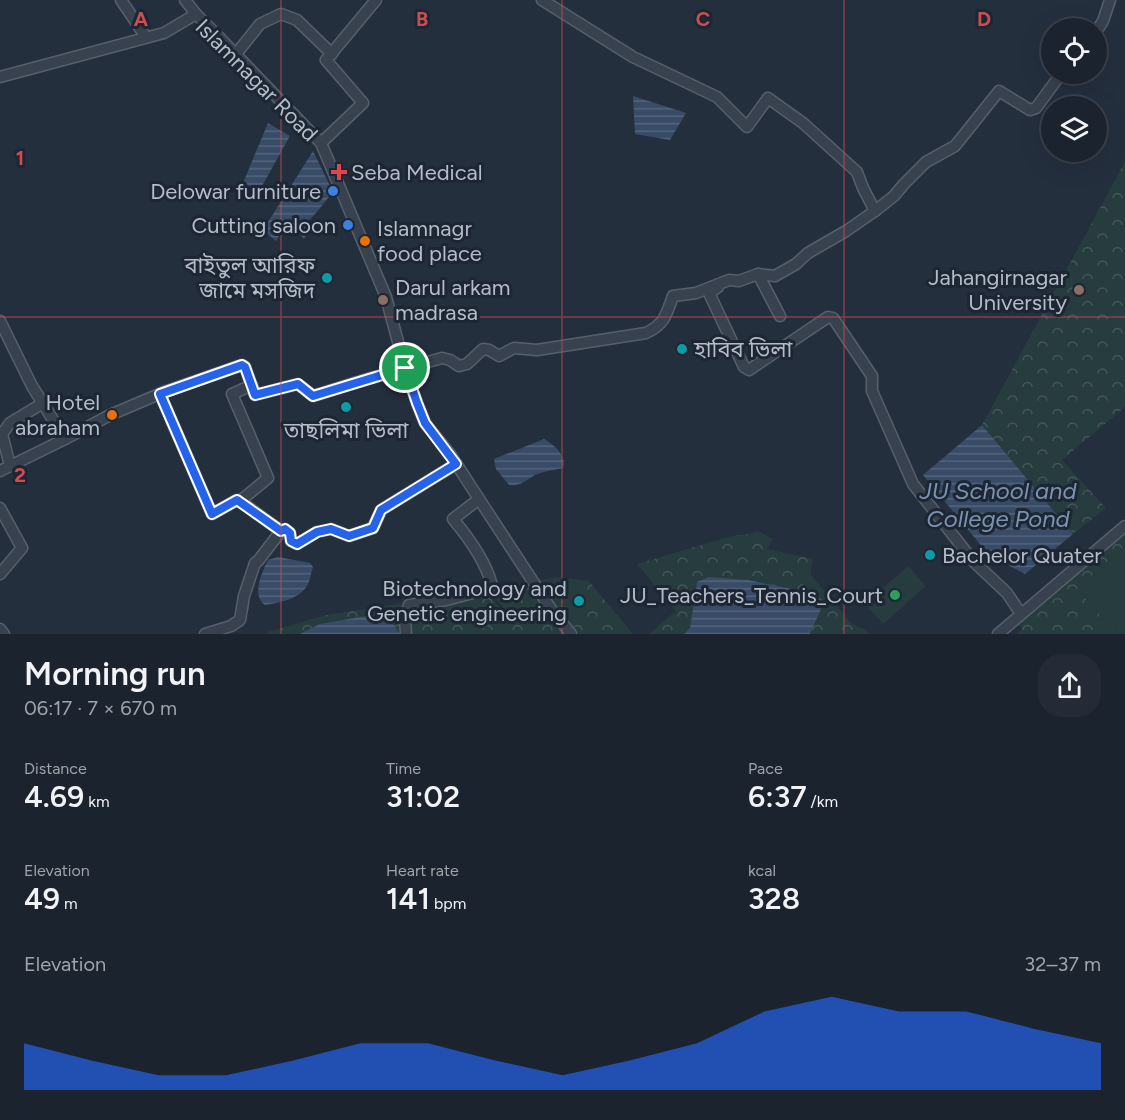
<!DOCTYPE html>
<html lang="en">
<head>
<meta charset="utf-8">
<style>
  :root { --surface:#1b232e; --page:#242b36; --text:#f1f3f6; --muted:#a0a4aa; --line:#39404a; --accent:#2563eb }
  body { margin:0; font-family:Figtree,"Noto Sans Bengali",sans-serif; background:var(--page); color:var(--text); height:100vh; display:flex; flex-direction:column; font-size:22px; white-space:nowrap }
  * { box-sizing:border-box; margin:0 }
  p { font-size:20px; color:var(--muted) }
  .icon { flex:none; width:33px; height:33px; fill:none; stroke:currentColor; stroke-width:2; stroke-linecap:round; stroke-linejoin:round }
  .map { position:relative; height:634px; overflow:hidden }
  .sheet { display:flex; flex-direction:column; background:var(--surface); flex:1 }
  .sheet>* { flex:none }
  .tools { position:absolute; left:1041px; top:18px; display:grid; gap:12px }
  .tools a { display:grid; place-items:center; width:66px; height:66px; border-radius:50%; background:var(--surface); box-shadow:0 6px 24px #0002,0 0 0 2px var(--line); font-size:30px }
  .pin { position:absolute; display:grid; place-items:center; width:51px; height:51px; color:#fff; margin:-26px; border:3px solid #fff; border-radius:50%; box-shadow:0 2px 6px #0007 }
  .round { display:grid; place-items:center; flex:none; width:63px; height:63px; border-radius:24px; background:var(--page) }
  .headline { display:flex; align-items:center; justify-content:space-between; height:102px; padding:0 24px }
  h1 { font-size:33px; font-weight:600; line-height:45px }
  .stats { display:grid; grid-template-columns:repeat(3,1fr); gap:9px; height:102px; padding:6px 24px }
  .stats div { display:grid; align-content:center }
  .stats b { font-size:30px; font-weight:600 }
  .stats small { font-size:16px; font-weight:400 }
  .stats p { font-size:16px }
  .chart { height:168px; padding:12px 24px }
  .chart p { display:flex; justify-content:space-between }
  .chart svg { width:100%; height:108px; margin-top:6px; fill:var(--accent); opacity:.7 }
  .map>svg:first-child { display:block }
  .forest { fill:url(#forest-crowns) }
  .park { fill:#263c3f }
  .water { fill:url(#water-rules) }
  .lines { fill:none; stroke-linecap:round; stroke-linejoin:round }
  .minor-casing { stroke:#565f6c; stroke-width:13 }
  .minor { stroke:#38414e; stroke-width:10 }
  .route-casing { stroke:#fff; stroke-width:12 }
  .route { stroke:#2563eb; stroke-width:8 }
  .grid { fill:none; stroke:#ce4d50; stroke-width:1.5; stroke-opacity:0.55 }
  .health-dot { fill:#e0444e; stroke:#1d2633; stroke-width:2 }
  .shop-dot { fill:#3f7fe0; stroke:#1d2633; stroke-width:2 }
  .food-dot { fill:#e8710a; stroke:#1d2633; stroke-width:2 }
  .culture-dot { fill:#0f9aa8; stroke:#1d2633; stroke-width:2 }
  .education-dot { fill:#8d6e63; stroke:#1d2633; stroke-width:2 }
  .leisure-dot { fill:#2e9e5b; stroke:#1d2633; stroke-width:2 }
  .labels { text-anchor:middle; stroke-width:6; stroke-linejoin:round; paint-order:stroke }
  .street-label { font-size:22px; fill:#b4bcc9; stroke:#1d2633 }
  .poi-label { font-size:22px; fill:#b4bcc9; stroke:#1d2633; text-anchor:end }
  .water-label { font-size:24px; font-style:italic; fill:#7c92b1; stroke:#1d2633 }
  .grid-label { font-size:20px; text-anchor:middle; font-weight:bold; fill:#ce4d50; stroke:#1d2633; stroke-width:6; stroke-linejoin:round; paint-order:stroke }
</style>
</head>
<body>
<div class="map">
<svg width="1125" height="634" viewBox="0 0 1125 634">
  <defs>
    <pattern id="forest-crowns" width="20" height="18" patternUnits="userSpaceOnUse" patternTransform="scale(1.5)"><rect width="20" height="18" fill="#263c3f"/><path d="M2 6a3 3 0 1 1 6 0M12 15a3 3 0 1 1 6 0" fill="none" stroke="#435659"/></pattern>
    <pattern id="water-rules" width="6" height="5" patternUnits="userSpaceOnUse" patternTransform="scale(1.5)"><rect width="6" height="5" fill="#394c67"/><path d="M0 2.5h6" fill="none" stroke="#53647b"/></pattern>
  </defs>
  <rect width="100%" height="100%" fill="#242f3e"/>
  <g class="forest">
    <polygon points="1125,162 1125,407 1062,460 1106,508 1073,534 982,425"/>
    <polygon points="1125,530 1125,546 1077,589 1117,634 1017,634 1022,629 1017,622"/>
    <polygon points="758,531 773,539 767,549 813,559 810,574 852,624 864,629 869,634 810,634 821,609 697,582 690,628 684,634 649,634 676,611 637,564 732,536 749,534"/>
    <polygon points="558,577 589,581 633,634 267,634 268,632 326,615 404,603 404,617 409,605 486,593 515,622 488,589"/>
  </g>
  <g class="park">
    <polygon points="1125,546 1125,634 1117,634 1077,589"/>
    <polygon points="908,566 926,586 883,624 865,604"/>
  </g>
  <g class="water">
    <polygon points="633,96 686,113 670,140 635,134"/>
    <polygon points="268,123 290,136 253,202 238,195"/>
    <polygon points="313,151 333,192 316,213 308,221 311,228 304,239 288,222 276,241 263,230"/>
    <polygon points="982,425 1073,534 1025,574 989,555 923,475"/>
    <path d="M 544,439 C 554,445 567,455 563,468 C 554,470 544,471 535,475 C 526,480 520,487 509,485 L 496,469 L 494,459 Z"/>
    <path d="M 278,557 L 310,563 L 313,567 C 311,573 310,581 307,586 C 299,599 279,603 265,605 C 251,596 262,572 268,560 Z"/>
    <polygon points="709,577 748,580 811,593 821,609 810,634 684,634 690,628 697,582"/>
    <polygon points="378,614 392,622 400,634 300,634 320,624"/>
  </g>
  <g class="lines">
    <defs>
      <g id="minor">
        <polyline points="121,0 146,37"/>
        <polyline points="185,0 196,14"/>
        <polyline points="542,0 633,57 717,97 747,127 768,98 803,123 857,172 863,188 875,211"/>
        <polyline points="1096,32 1103,21 1110,0"/>
        <polyline points="236,54 260,24 281,14 297,20 332,54"/>
        <path d="M 0,77 L 164,33 L 196,14 L 220,38 L 321,143 L 386,297 L 405,368 L 417,403 L 425,423 L 450,454 L 479,499 L 453,519 C 469,538 485,560 492,585 L 488,589 L 446,600 L 409,605 L 405,620 L 406,634"/>
        <polyline points="321,143 363,103 326,60 376,0"/>
        <polyline points="758,274 780,316"/>
        <polyline points="718,287 709,293 744,367 749,370 828,317 833,318 872,376 872,391 913,484 974,562 1007,593 1021,614"/>
        <polyline points="0,321 32,386 65,439"/>
        <polyline points="160,394 212,514 237,500 240,501 268,478 232,394 252,385"/>
        <polyline points="10,466 2,434 10,423 43,403"/>
        <path d="M 0,471 L 65,439 L 110,415 L 164,392 L 242,365 L 245,367 L 255,395 L 298,384 L 313,396 L 364,380 L 442,358 L 450,360 L 459,366 L 467,364 L 483,349 L 489,350 L 499,356 L 514,348 L 537,350 L 646,333 C 665,324 666,315 673,296 L 696,293 L 729,280 L 739,281 L 758,274 L 775,276 L 796,264 L 808,253 L 846,231 L 875,211 L 894,196 L 904,184 L 926,162 L 955,146 L 999,91 L 1030,110 L 1036,108 L 1061,74"/>
        <polyline points="479,499 551,609 571,634"/>
        <polyline points="240,501 281,531"/>
        <polyline points="0,508 22,548 0,574"/>
        <polyline points="0,629 4,634"/>
        <polyline points="205,634 231,626 240,620 244,596 255,563 258,561 281,531 285,529 290,533 291,541 297,544 317,532 331,529 349,536 373,528 381,510 456,464"/>
        <polyline points="998,634 1125,526"/>
      </g>
    </defs>
    <use href="#minor" class="minor-casing"/>
    <use href="#minor" class="minor"/>
  </g>
  <g class="lines">
    <defs>
      <polygon id="route" points="242,365 245,367 255,395 298,384 313,396 405,368 417,403 425,423 456,464 381,510 373,528 349,536 331,529 317,532 297,544 291,541 290,533 285,529 281,531 237,500 212,514 160,394"/>
    </defs>
    <use href="#route" class="route-casing"/>
    <use href="#route" class="route"/>
  </g>
  <path class="grid" d="M 281,0 L 281,634M 562,0 L 562,634M 844,0 L 844,634M 0,317 L 1125,317"/>
  <path class="health-dot" d="M336 163h6v6h6v6h-6v6h-6v-6h-6v-6h6z"/>
  <g class="shop-dot">
    <circle cx="333" cy="191" r="6"/>
    <circle cx="348" cy="225" r="6"/>
  </g>
  <g class="food-dot">
    <circle cx="365" cy="241" r="6"/>
    <circle cx="112" cy="415" r="6"/>
  </g>
  <g class="culture-dot">
    <circle cx="327" cy="278" r="6"/>
    <circle cx="682" cy="349" r="6"/>
    <circle cx="346" cy="407" r="6"/>
    <circle cx="930" cy="555" r="6"/>
    <circle cx="579" cy="601" r="6"/>
  </g>
  <g class="education-dot">
    <circle cx="1079" cy="290" r="6"/>
    <circle cx="383" cy="300" r="6"/>
  </g>
  <circle class="leisure-dot" cx="895" cy="595" r="6"/>
  <g class="labels">
    <g class="street-label">
      <text transform="translate(257 80) rotate(45)" y="8">Islamnagar Road</text>
    </g>
    <g class="poi-label">
      <text x="351" y="180" text-anchor="start">Seba Medical</text>
      <text x="321" y="199">Delowar furniture</text>
      <text x="336" y="233">Cutting saloon</text>
      <text x="377" y="236" text-anchor="start">Islamnagr<tspan x="377" dy="25">food place</tspan></text>
      <text x="315" y="273">বাইতুল আরিফ<tspan x="315" dy="25">জামে মসজিদ</tspan></text>
      <text x="1067" y="285">Jahangirnagar<tspan x="1067" dy="25">University</tspan></text>
      <text x="395" y="295" text-anchor="start">Darul arkam<tspan x="395" dy="25">madrasa</tspan></text>
      <text x="694" y="357" text-anchor="start">হাবিব ভিলা</text>
      <text x="100" y="410">Hotel<tspan x="100" dy="25">abraham</tspan></text>
      <text x="346" y="438" text-anchor="middle">তাছলিমা ভিলা</text>
      <text x="942" y="563" text-anchor="start">Bachelor Quater</text>
      <text x="567" y="596">Biotechnology and<tspan x="567" dy="25">Genetic engineering</tspan></text>
      <text x="883" y="603">JU_Teachers_Tennis_Court</text>
    </g>
    <g class="water-label">
      <text x="998" y="499">JU School and<tspan x="998" dy="28">College Pond</tspan></text>
    </g>
  </g>
  <g class="grid-label">
    <text x="141" y="26">A</text>
    <text x="422" y="26">B</text>
    <text x="703" y="26">C</text>
    <text x="984" y="26">D</text>
    <text x="20" y="165">1</text>
    <text x="20" y="482">2</text>
  </g>
</svg>
<div class="tools">
<a><svg class="icon" aria-label="locate" viewBox="0 0 24 24"><circle cx="12" cy="12" r="6"/><path d="M12 2v4M12 18v4M2 12h4M18 12h4"/></svg></a>
<a><svg class="icon" aria-label="layers" viewBox="0 0 24 24"><path d="M12 4l9 5-9 5-9-5zM3 14l9 5 9-5"/></svg></a>
</div>
<div class="pin" style="left:405px;top:368px;background:#1e9e55"><svg class="icon" aria-label="arrive" viewBox="0 0 24 24"><path d="M6 21V4h12l-3 4 3 4H6"/></svg></div>
</div>
<section class="sheet">
<div class="headline"><div><h1>Morning run</h1><p>06:17 · 7 × 670 m</p></div><a class="round"><svg class="icon" aria-label="share" viewBox="0 0 24 24"><path d="M12 15V3M7 8l5-5 5 5M5 13v7h14v-7"/></svg></a></div>
<div class="stats">
<div><p>Distance</p><b>4.69<small> km</small></b></div>
<div><p>Time</p><b>31:02</b></div>
<div><p>Pace</p><b>6:37<small> /km</small></b></div>
</div>
<div class="stats">
<div><p>Elevation</p><b>49<small> m</small></b></div>
<div><p>Heart rate</p><b>141<small> bpm</small></b></div>
<div><p>kcal</p><b>328</b></div>
</div>
<div class="chart"><p><span>Elevation</span>32–37 m</p>
<svg viewBox="0 0 160 44" preserveAspectRatio="none"><path d="M0 44V25L10 32L20 38L30 38L40 32L50 25L60 25L70 32L80 38L90 32L100 25L110 12L120 6L130 12L140 12L150 19L160 25V44z"/></svg>
</div>
</section>
</body>
</html>
